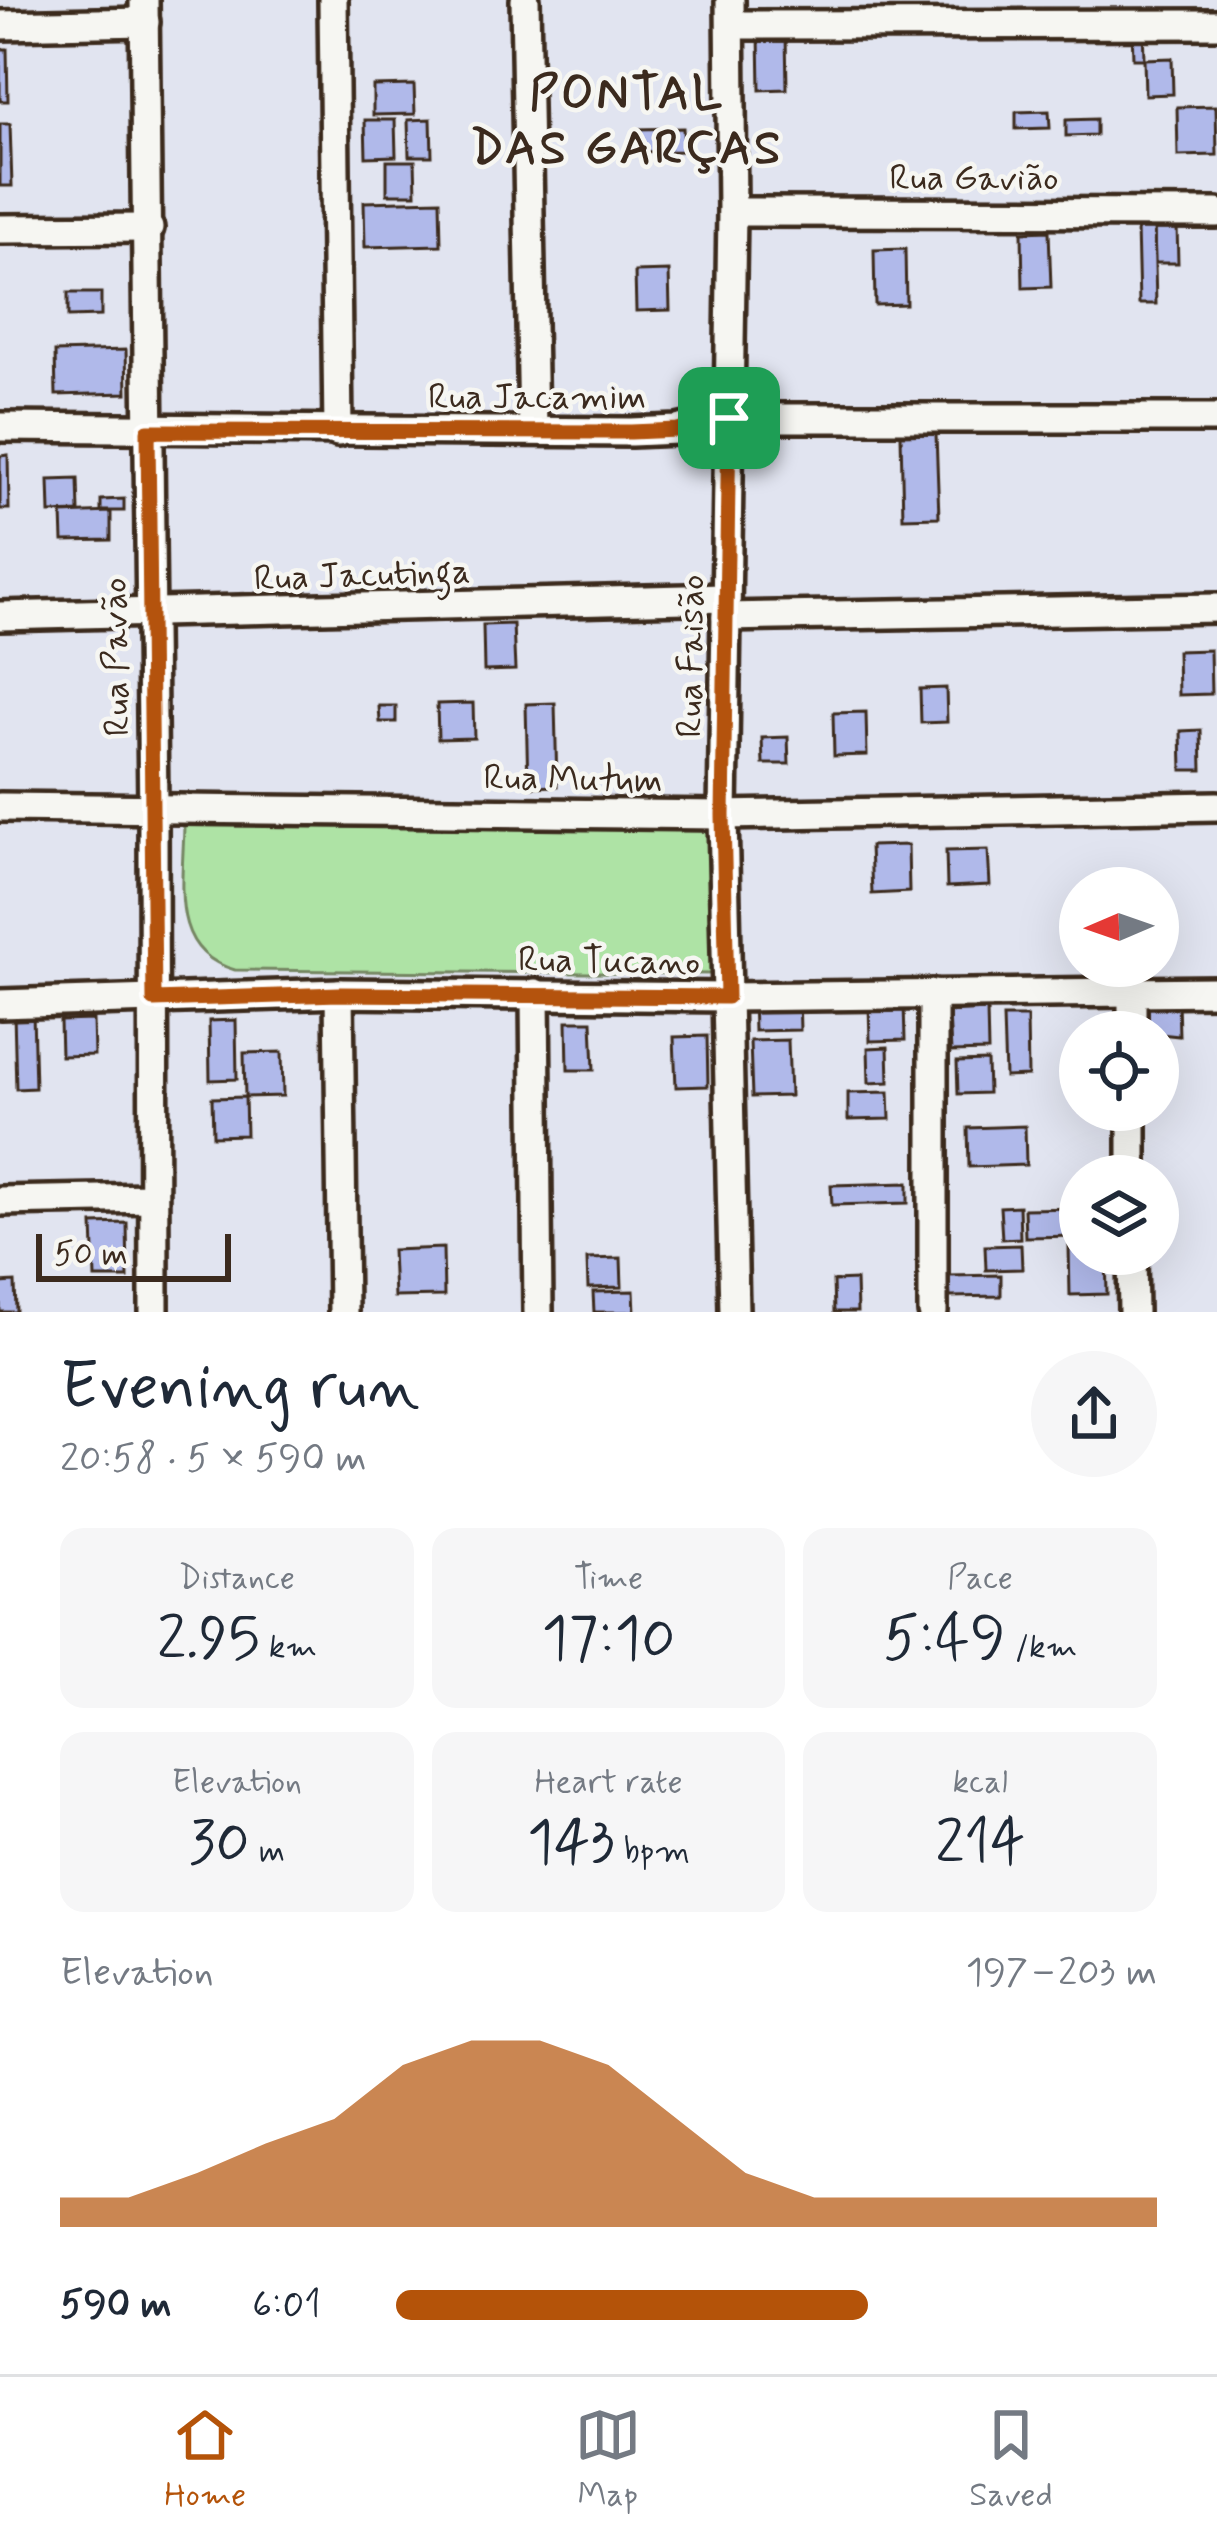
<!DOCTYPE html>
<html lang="en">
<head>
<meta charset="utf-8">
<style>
  :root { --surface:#fff; --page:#f6f6f7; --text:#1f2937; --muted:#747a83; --line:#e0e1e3; --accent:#b45309 }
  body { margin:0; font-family:Mynerve,sans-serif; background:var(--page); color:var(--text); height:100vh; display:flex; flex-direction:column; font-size:45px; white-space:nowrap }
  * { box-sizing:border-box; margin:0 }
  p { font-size:39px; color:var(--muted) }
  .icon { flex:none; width:66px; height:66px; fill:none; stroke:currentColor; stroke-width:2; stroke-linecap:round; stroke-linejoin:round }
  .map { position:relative; height:1312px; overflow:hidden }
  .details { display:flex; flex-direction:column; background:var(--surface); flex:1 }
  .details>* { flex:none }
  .needle { width:78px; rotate:268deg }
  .fabs { position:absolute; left:1059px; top:867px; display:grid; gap:24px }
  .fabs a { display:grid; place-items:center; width:120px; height:120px; border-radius:50%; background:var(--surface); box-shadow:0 12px 48px #0002; font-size:60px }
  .scale { position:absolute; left:36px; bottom:30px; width:195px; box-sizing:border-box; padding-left:12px; border:6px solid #3b2a1e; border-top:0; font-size:33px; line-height:42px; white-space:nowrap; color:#3b2a1e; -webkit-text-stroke:9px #f6f6f2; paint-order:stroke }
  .pin { position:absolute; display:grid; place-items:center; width:102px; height:102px; color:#fff; margin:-51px; border-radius:24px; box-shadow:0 6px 18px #0006 }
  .round { display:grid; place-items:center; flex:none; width:126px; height:126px; border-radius:63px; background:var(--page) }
  .headline { display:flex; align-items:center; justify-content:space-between; height:204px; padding:0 60px }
  h1 { font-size:66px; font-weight:600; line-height:90px }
  .figures { display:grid; grid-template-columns:repeat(3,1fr); gap:18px; height:204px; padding:12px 60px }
  .figures div { display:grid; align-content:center; border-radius:24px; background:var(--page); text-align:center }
  .figures b { font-size:60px; font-weight:600 }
  .figures small { font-size:33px; font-weight:400 }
  .figures p { font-size:33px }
  .chart { height:336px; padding:24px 60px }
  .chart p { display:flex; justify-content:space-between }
  .chart svg { width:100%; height:216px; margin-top:12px; fill:var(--accent); opacity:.7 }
  ul { padding:0 60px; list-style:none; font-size:39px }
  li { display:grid; grid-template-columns:192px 144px 1fr; align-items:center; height:90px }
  li i { height:30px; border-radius:15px; background:var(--accent) }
  .menu { display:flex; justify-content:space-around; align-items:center; height:168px; border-top:3px solid var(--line); background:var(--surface); font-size:33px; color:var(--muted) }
  .menu a { display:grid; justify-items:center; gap:6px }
  .menu .on { color:var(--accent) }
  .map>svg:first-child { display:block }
  .green { fill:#aee3a5; stroke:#748662; stroke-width:3 }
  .building { fill:#b0b9ea; stroke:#3b2a1e; stroke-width:3 }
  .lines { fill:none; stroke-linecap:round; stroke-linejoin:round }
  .minor-casing { stroke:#3b2a1e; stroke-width:36 }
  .minor { stroke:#f6f6f2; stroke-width:27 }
  .route-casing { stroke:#fff; stroke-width:24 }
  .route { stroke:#b45309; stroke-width:15 }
  .labels { text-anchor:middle; stroke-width:9; stroke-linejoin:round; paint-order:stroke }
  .street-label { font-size:36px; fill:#3b2a1e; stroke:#f6f6f2 }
  .district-label { font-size:48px; font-weight:bold; letter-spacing:3px; fill:#3b2a1e; stroke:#f6f6f2 }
</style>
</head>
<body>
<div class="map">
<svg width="1217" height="1312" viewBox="0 0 1217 1312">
  <rect width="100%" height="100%" fill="#e1e4f0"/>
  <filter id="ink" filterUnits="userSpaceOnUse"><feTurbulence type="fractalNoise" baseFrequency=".00833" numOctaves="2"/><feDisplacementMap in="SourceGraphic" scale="24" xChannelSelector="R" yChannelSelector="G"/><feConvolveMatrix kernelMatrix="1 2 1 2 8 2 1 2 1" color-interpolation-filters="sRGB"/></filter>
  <g filter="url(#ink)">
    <path class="green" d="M 184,822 L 714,830 L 714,974 L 235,970 C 166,951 184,880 184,822 Z"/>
    <g class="building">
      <polygon points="1132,27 1143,27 1144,59 1133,59"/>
      <polygon points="759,34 786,34 787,89 760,90"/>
      <polygon points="0,49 7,49 8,101 0,101"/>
      <polygon points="1172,58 1173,94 1145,95 1144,59"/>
      <polygon points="414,85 415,114 373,115 373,86"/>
      <polygon points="1216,106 1217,155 1178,156 1177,107"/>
      <polygon points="1049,111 1050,128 1016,129 1016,112"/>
      <polygon points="431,119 432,156 409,156 408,120"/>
      <polygon points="1096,119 1096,135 1066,136 1066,120"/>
      <polygon points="365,120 395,120 396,156 366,157"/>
      <polygon points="0,124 10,124 12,186 0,186"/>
      <polygon points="683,128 684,151 637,152 637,129"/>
      <polygon points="387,161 415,161 416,194 387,194"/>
      <polygon points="440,200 441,245 365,247 364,202"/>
      <polygon points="1177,226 1178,263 1155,263 1154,227"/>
      <polygon points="1137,227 1154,227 1156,304 1139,304"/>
      <polygon points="1049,231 1051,287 1023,288 1022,232"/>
      <polygon points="905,249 906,304 875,305 874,250"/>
      <polygon points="669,271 670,310 636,311 635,272"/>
      <polygon points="68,293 101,293 101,316 68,317"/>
      <polygon points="126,350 127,393 56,395 55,352"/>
      <polygon points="936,434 939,517 903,518 901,435"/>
      <polygon points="8,455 9,509 0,509 0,456"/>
      <polygon points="78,479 79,512 50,513 49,480"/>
      <polygon points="124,499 124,511 101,511 101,500"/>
      <polygon points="111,512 111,540 63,541 62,514"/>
      <polygon points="513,624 515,670 484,671 483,625"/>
      <polygon points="1210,650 1211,694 1178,695 1177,651"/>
      <polygon points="946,688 947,722 921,723 920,689"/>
      <polygon points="473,703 474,738 438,739 437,704"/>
      <polygon points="555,703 557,786 528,787 526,704"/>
      <polygon points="379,706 396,706 396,722 380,722"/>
      <polygon points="866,712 867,755 834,756 833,713"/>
      <polygon points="1201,730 1202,770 1182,770 1181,731"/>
      <polygon points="788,737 789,764 763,764 762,738"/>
      <polygon points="908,845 909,892 872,894 870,846"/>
      <polygon points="988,850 990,885 947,887 946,851"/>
      <polygon points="799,997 800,1030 754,1031 753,998"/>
      <polygon points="1178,1000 1179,1036 1141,1032 1141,1002"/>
      <polygon points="904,1004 905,1040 870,1041 869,1005"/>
      <polygon points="987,1010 988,1051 951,1052 949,1012"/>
      <polygon points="33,1012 35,1088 16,1089 14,1013"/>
      <polygon points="1003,1017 1027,1017 1028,1076 1005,1077"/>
      <polygon points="93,1020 94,1055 61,1056 60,1021"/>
      <polygon points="236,1020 237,1079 210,1080 209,1021"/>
      <polygon points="567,1021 592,1021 594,1070 568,1070"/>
      <polygon points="707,1036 708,1086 676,1087 674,1037"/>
      <polygon points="788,1040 790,1096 752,1097 750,1041"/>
      <polygon points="888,1047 889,1082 869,1083 868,1048"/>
      <polygon points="282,1052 283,1096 245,1097 244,1053"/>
      <polygon points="987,1061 988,1093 958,1094 957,1062"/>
      <polygon points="889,1092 890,1119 848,1120 848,1093"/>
      <polygon points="245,1097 246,1135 213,1136 212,1098"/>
      <polygon points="1025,1126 1026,1165 969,1167 968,1128"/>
      <polygon points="908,1183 908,1203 832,1205 831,1185"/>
      <polygon points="1019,1206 1020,1238 1002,1239 1000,1207"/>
      <polygon points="1080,1208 1080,1236 1025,1237 1024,1209"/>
      <polygon points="127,1223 128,1278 95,1278 93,1224"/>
      <polygon points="1021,1245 1022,1269 986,1270 985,1246"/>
      <polygon points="1080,1245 1080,1254 1106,1254 1107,1294 1070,1295 1069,1246"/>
      <polygon points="443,1248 444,1296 394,1297 392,1250"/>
      <polygon points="621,1258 622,1287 588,1288 587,1259"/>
      <polygon points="1001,1275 1001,1296 950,1297 949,1276"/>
      <polygon points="856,1280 857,1312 834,1312 833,1281"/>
      <polygon points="15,1282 16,1312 0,1312 0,1283"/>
      <polygon points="634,1291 635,1312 594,1312 593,1292"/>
    </g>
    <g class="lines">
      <defs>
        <g id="minor">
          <polyline points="144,0 153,806 154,1312"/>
          <polyline points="333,0 338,432"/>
          <polyline points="525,0 533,430"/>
          <polyline points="730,0 732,212 723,815 734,1312"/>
          <polyline points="0,25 145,22"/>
          <polyline points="731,25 1217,24"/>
          <polyline points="732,212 1217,213"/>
          <polyline points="0,229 149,228"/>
          <polyline points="0,427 631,432 677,430 729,418 1217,418"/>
          <polyline points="0,616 726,598"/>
          <polyline points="726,617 1217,608"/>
          <polyline points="0,807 723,815 1217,806"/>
          <polyline points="339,993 343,1312"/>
          <polyline points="535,993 538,1312"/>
          <polyline points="933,994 933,1312"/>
          <polyline points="1132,995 1132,1032"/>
          <polyline points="0,1004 339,993 727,997 1217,991"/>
          <polyline points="1132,1110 1132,1176"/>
          <polyline points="0,1201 152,1198"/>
          <polyline points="1132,1254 1133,1312"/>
        </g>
      </defs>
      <use href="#minor" class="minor-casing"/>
      <use href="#minor" class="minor"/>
    </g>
  </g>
  <g class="lines" filter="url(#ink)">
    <defs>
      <polygon id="route" points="729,418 723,815 727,997 339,994 154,1000 148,431 631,432 677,430"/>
    </defs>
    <use href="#route" class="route-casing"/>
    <use href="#route" class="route"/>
  </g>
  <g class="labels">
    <g class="street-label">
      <text x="974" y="189">Rua Gavião</text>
      <text x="537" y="408">Rua Jacamim</text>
      <text transform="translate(362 573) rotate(-2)" y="13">Rua Jacutinga</text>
      <text transform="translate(689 656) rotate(-89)" y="13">Rua Faisão</text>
      <text transform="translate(114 657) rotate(-91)" y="13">Rua Pavão</text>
      <text transform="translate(573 777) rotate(1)" y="13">Rua Mutum</text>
      <text transform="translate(609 959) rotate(1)" y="13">Rua Tucano</text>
    </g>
    <g class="district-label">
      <text x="627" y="108">PONTAL<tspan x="627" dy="55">DAS GARÇAS</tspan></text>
    </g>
  </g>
</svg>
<div class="fabs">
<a><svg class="needle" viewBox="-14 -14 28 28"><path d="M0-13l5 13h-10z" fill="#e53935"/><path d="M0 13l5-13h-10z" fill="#747a83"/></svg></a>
<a><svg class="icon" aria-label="locate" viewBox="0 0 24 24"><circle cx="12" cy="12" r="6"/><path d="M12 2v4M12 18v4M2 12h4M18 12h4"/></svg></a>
<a><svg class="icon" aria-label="layers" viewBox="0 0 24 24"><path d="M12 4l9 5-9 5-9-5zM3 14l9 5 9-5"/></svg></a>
</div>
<div class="scale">50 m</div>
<div class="pin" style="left:729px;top:418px;background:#1e9e55"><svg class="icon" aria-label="arrive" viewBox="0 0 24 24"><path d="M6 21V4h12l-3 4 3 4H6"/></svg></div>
</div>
<section class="details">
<div class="headline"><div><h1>Evening run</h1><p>20:58 · 5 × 590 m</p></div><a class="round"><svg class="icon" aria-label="share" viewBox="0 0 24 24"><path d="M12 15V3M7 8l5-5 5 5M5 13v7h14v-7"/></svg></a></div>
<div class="figures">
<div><p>Distance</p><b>2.95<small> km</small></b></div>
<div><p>Time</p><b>17:10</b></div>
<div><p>Pace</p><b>5:49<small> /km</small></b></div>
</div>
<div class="figures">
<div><p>Elevation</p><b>30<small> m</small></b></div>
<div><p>Heart rate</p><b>143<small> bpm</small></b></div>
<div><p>kcal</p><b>214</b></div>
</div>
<div class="chart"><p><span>Elevation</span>197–203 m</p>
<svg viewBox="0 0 160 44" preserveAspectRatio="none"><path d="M0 44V38L10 38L20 33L30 27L40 22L50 11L60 6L70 6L80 11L90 22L100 33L110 38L120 38L130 38L140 38L150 38L160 38V44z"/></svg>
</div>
<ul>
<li><b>590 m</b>6:01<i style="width:62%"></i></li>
</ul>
</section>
<nav class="menu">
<a class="on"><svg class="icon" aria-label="home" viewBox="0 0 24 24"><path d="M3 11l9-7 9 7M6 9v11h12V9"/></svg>Home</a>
<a><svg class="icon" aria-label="map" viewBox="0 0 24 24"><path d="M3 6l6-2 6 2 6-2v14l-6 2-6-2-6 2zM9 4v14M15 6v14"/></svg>Map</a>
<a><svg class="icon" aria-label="saved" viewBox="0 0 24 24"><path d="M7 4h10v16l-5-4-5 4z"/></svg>Saved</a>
</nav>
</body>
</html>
